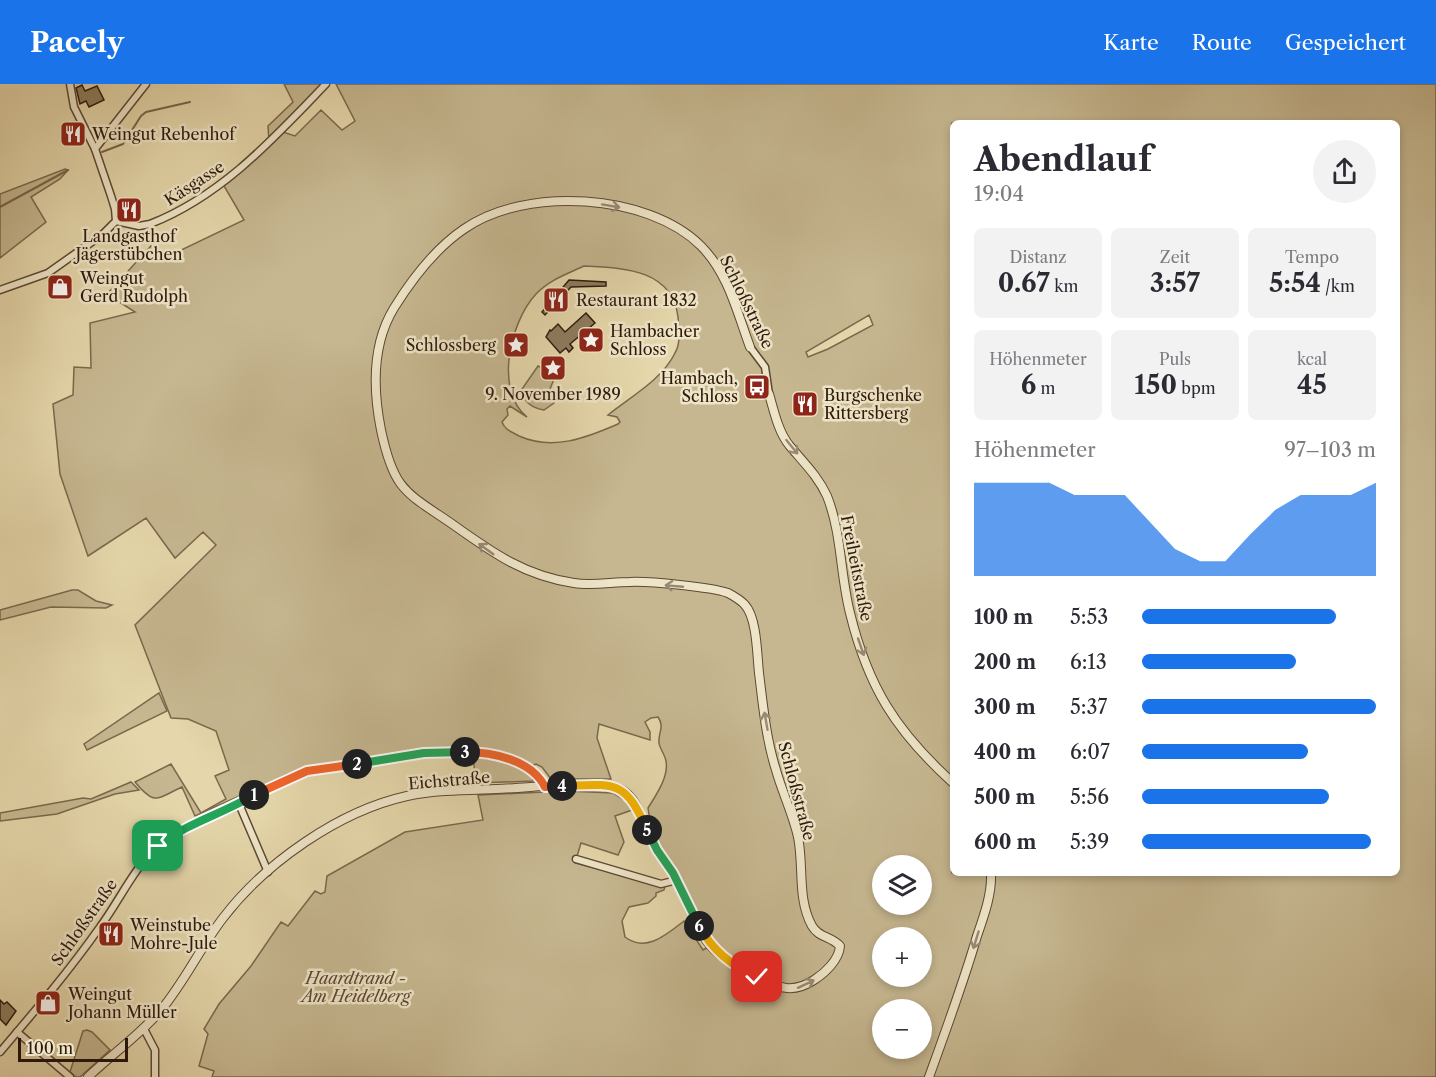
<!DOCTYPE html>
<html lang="de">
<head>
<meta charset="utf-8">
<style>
  :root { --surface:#fff; --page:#f2f2f3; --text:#2b2b33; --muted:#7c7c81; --accent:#1a73e8 }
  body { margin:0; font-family:"Libre Caslon Text",serif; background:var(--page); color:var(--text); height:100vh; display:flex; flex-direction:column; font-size:22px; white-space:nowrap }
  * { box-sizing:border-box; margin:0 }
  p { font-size:20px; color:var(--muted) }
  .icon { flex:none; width:33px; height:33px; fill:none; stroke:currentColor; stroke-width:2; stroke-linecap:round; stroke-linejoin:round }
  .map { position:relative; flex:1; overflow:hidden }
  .sheet { position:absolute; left:950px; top:36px; width:450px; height:756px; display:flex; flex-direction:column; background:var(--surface); border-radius:9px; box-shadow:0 3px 9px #0003 }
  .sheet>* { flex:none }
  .fabs { position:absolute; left:872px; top:771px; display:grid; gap:12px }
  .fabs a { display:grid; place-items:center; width:60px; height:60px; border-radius:50%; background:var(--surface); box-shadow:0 3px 9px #0003; font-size:30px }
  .scale { position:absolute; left:18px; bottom:15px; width:110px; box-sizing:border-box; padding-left:6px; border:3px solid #2e190a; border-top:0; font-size:16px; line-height:21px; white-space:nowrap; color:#2e190a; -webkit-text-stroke:4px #eee5c8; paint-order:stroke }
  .pin { position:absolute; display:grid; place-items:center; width:51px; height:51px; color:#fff; margin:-26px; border-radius:12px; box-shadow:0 3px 9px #0006 }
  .km { position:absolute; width:30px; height:30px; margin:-15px; border-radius:50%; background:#222; color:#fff; font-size:16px; line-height:30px; text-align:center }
  .round { display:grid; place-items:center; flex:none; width:63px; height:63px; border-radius:32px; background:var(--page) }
  .summary { display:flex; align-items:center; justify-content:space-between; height:102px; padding:0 24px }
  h1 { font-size:33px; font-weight:700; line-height:45px }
  .figures { display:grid; grid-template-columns:repeat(3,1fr); gap:9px; height:102px; padding:6px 24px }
  .figures div { display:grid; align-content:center; border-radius:9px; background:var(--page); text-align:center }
  .figures b { font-size:26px; font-weight:700 }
  .figures small { font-size:16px; font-weight:400 }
  .figures p { font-size:16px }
  .chart { height:168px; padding:12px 24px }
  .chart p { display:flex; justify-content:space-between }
  .chart svg { width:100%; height:108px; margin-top:6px; fill:var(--accent); opacity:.7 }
  ul { padding:0 24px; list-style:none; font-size:20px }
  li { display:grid; grid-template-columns:96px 72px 1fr; align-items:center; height:45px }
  li i { height:15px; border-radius:8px; background:var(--accent) }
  header { display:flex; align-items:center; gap:36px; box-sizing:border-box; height:84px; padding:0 30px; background:var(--accent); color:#fff }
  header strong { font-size:28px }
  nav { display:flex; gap:33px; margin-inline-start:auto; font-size:21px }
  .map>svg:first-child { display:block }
  .green { fill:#c6b790; stroke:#7a684d; stroke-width:1.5; fill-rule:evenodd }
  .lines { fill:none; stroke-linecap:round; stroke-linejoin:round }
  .stream { stroke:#77644a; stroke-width:2 }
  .building { fill:#8d7c5e; stroke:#2e190a; stroke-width:1.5 }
  .minor-casing { stroke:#5c4832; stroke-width:9 }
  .tertiary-casing { stroke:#5c4832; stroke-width:10 }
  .minor { stroke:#eee5c8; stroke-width:6 }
  .tertiary { stroke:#eee5c8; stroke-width:8 }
  .oneway { stroke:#988972 }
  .split-1-casing { stroke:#fff; stroke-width:12 }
  .split-2-casing { stroke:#fff; stroke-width:12 }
  .split-3-casing { stroke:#fff; stroke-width:12 }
  .split-4-casing { stroke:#fff; stroke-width:12 }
  .split-5-casing { stroke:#fff; stroke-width:12 }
  .split-6-casing { stroke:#fff; stroke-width:12 }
  .split-7-casing { stroke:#fff; stroke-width:12 }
  .split-1 { stroke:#22a559; stroke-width:8 }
  .split-2 { stroke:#f0652b; stroke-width:8 }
  .split-3 { stroke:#22a559; stroke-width:8 }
  .split-4 { stroke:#f0652b; stroke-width:8 }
  .split-5 { stroke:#f5b400; stroke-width:8 }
  .split-6 { stroke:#22a559; stroke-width:8 }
  .split-7 { stroke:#f5b400; stroke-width:8 }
  .labels { text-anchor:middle; stroke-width:5; stroke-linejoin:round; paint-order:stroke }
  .poi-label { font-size:16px; fill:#2e190a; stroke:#eee5c8; text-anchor:start }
  .street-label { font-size:16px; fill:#2e190a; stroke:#eee5c8 }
  .park-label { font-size:16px; font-style:italic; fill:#5c4832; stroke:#eee5c8 }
</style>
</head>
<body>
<header>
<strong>Pacely</strong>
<nav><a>Karte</a><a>Route</a><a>Gespeichert</a></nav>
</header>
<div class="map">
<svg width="1436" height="993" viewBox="0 0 1436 993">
  <rect width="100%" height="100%" fill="#e5d7ab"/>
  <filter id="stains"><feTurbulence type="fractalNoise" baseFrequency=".00333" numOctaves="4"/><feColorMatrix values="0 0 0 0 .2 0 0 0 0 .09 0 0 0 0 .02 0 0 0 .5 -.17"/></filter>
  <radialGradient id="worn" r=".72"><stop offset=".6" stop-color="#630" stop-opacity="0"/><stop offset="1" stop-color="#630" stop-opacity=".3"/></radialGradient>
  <g class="green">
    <polygon points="284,0 323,0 269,57 268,42 293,18"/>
    <path d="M 336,0 L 1436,0 L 1436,993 L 212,993 L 214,987 L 199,982 L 208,950 L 204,945 L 219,920 L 251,882 L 281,838 L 288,842 L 315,807 L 321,810 L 325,808 L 327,792 L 405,748 L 483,736 L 478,711 L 566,707 L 613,709 L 625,716 L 632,726 L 615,732 L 624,758 L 618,771 L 581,759 L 575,779 L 665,802 L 664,806 L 656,809 L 656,812 L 648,819 L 629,823 L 622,837 L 625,853 C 646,869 666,851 684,837 L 703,866 L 715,859 L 705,844 L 675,785 L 652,749 L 648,724 C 656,711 669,693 666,677 C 665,671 660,665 659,659 C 658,648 665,643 658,633 L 651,634 L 645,638 L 650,648 L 650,656 L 599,640 L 597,654 L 611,695 L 551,695 L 542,683 L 536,680 L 532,682 L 533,697 L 476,699 L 472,663 L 425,665 L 288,690 L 195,732 L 182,703 C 156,715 155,722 135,698 L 171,680 L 201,729 L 226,715 L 215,692 L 229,686 L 216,647 L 188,635 L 171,634 L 135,541 L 216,461 L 203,448 L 175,474 L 146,434 L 88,472 L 60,390 L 53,320 L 73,311 L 74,283 L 91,284 L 90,239 L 135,228 L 107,210 L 151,162 L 171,171 L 244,136 L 224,102 L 283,48 L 295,52 L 321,26 L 342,46 L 355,37 ZM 952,39 L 1396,39 L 1396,789 L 952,789 ZM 584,182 C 621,184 672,184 678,233 C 679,245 681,259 675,269 C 662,296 630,313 608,331 L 617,333 L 620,338 L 618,340 C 586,354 553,367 519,352 C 512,348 505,346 502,338 L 508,331 L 507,325 L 510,322 L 527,333 C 494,307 510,238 536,210 C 549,196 567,190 584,182 ZM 869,231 L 873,241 L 828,265 L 808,273 L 806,268 ZM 882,782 L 921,782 L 921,820 L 882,820 ZM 882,854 L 921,854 L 921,892 L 882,892 ZM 882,926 L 921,926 L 921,964 L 882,964 Z"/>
    <polygon points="65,85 68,86 60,95 31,113 46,138 0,174 0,110"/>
    <path d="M 550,281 L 558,285 L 550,305 L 554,319 L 544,326 C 532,324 526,319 521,309 L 522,305 L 538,282 L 544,285 Z"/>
    <polygon points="72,506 78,506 96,517 112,521 106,524 51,523 0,536 0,526"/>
    <polygon points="159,609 167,627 87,666 84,660"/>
    <polygon points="131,698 139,706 115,710 57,730 0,737 0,729 83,714 91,715"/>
    <polygon points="87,946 92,948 110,966 80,993 76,993 70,988 83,947"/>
  </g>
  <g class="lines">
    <g class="stream">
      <polyline points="102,68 123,60 141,32 146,28 190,18"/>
      <polyline points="0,123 68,86"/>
    </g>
  </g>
  <g class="building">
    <polygon points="82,1 85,7 97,2 104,16 89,23 86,17 80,20 76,4"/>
    <polygon points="78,43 82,51 65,59 61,51"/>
    <polygon points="59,191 71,208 61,215 49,198"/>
    <polygon points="569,196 606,198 606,202 571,203 545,231 542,228"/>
    <polygon points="586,229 595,239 570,260 573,264 569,268 566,264 560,269 546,253 550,246 551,247 558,240 565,248"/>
    <polygon points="0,916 4,920 7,918 16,927 6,941 0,935"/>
  </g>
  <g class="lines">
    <defs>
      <g id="minor">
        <polyline points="95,65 146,0"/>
        <path d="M 116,137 L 139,142 L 150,140 C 222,112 274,54 326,0"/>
        <polyline points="0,206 48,189 103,150 116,137 115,125 111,112 95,65 74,23 70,0"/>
        <polyline points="750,263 765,283 769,310"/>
        <polyline points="239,720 268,788"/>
        <polyline points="576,775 661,800 677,796"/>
        <polyline points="144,945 155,966 155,993"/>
        <polyline points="17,948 70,993"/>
        <path d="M 0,968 C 35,927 69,887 100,843 C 120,816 133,785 158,762 C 181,740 211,735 238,721 C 260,709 280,696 303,688 C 320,683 339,683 357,680 C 403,672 520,649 545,703"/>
      </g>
      <g id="tertiary">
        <path d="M 769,310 C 774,327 778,347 789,361 C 803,378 818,392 827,412 C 842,450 840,490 850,529 C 868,603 896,647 952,698"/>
        <path d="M 88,993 C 112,970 140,951 161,926 C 185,897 200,864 223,834 C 265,779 339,727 407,712 C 436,706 467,706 496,705 C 533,704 580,696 616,704 C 622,705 628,710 632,715 C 641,727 644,743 651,756 C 657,768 667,777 673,789 C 685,811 692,835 706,856 C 719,874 739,883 758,893 C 778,904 793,910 814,896 C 825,889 839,876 840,862 C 831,852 819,854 812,842 C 797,815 804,782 798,753 C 793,730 782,708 776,686 C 766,655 763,621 759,589 C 757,571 757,534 745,521 C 742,517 732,511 728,509 C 711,503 649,497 630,498 C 612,498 592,502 574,499 C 525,492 493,469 455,442 C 406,408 394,408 381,346 C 373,306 372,260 394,224 C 412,195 436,164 464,145 C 525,102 648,109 701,162 C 728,189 737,228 750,263"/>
        <path d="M 929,993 C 946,946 963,900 977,852 C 984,832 992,810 991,789"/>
      </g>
    </defs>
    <use href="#minor" class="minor-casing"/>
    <use href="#tertiary" class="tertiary-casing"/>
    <use href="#minor" class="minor"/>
    <use href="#tertiary" class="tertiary"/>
  </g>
  <defs><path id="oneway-shaft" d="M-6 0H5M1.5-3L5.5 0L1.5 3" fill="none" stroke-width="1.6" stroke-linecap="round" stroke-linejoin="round" transform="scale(1.5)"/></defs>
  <g class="oneway">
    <use href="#oneway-shaft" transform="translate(611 122) rotate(10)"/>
    <use href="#oneway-shaft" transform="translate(792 363) rotate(51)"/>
    <use href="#oneway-shaft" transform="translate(486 465) rotate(-144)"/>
    <use href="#oneway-shaft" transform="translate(674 502) rotate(-175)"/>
    <use href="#oneway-shaft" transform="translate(861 563) rotate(71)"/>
    <use href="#oneway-shaft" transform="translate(766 637) rotate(-100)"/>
    <use href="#oneway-shaft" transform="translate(976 856) rotate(107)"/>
    <use href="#oneway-shaft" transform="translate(806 900) rotate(-25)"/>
  </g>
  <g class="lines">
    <defs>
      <path id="split-1" d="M 158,762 C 187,739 222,730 254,711"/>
      <polyline id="split-2" points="254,711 307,687 357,680"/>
      <polyline id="split-3" points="357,680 424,669 465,668"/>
      <path id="split-4" d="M 465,668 C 492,668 532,676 545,703 L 562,702"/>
      <path id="split-5" d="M 562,702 C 615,700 625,695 647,746"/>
      <polyline id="split-6" points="647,746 657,766 673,789 699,842"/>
      <path id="split-7" d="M 699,842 C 713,867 731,881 757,893"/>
    </defs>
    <use href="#split-1" class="split-1-casing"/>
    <use href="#split-2" class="split-2-casing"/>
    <use href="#split-3" class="split-3-casing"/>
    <use href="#split-4" class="split-4-casing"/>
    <use href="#split-5" class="split-5-casing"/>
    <use href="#split-6" class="split-6-casing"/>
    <use href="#split-7" class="split-7-casing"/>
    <use href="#split-1" class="split-1"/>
    <use href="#split-2" class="split-2"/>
    <use href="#split-3" class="split-3"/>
    <use href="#split-4" class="split-4"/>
    <use href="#split-5" class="split-5"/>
    <use href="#split-6" class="split-6"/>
    <use href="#split-7" class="split-7"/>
  </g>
  <defs>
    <symbol id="restaurant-square" viewBox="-11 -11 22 22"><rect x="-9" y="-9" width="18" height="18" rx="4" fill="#8f2418" stroke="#eee5c8"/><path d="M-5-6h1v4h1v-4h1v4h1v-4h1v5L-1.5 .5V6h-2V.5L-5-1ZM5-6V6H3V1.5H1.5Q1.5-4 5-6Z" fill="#fff"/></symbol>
    <symbol id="shop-square" viewBox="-11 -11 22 22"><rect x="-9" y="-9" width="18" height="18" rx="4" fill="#8f2418" stroke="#eee5c8"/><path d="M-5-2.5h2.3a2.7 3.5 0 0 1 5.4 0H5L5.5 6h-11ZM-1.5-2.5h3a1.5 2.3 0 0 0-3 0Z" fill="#fff"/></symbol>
    <symbol id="sight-square" viewBox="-11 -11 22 22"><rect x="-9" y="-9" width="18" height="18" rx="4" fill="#8f2418" stroke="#eee5c8"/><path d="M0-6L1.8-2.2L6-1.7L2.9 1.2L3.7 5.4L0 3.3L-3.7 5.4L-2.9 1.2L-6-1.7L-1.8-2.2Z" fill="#fff"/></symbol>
    <symbol id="bus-square" viewBox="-11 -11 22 22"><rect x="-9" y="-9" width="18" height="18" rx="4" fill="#8f2418" stroke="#eee5c8"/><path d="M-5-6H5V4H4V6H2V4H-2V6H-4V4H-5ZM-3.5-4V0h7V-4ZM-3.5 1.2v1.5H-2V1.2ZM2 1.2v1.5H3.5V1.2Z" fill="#fff"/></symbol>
  </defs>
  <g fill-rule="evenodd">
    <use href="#restaurant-square" x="58" y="35" width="30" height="30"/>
    <use href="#restaurant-square" x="114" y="111" width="30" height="30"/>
    <use href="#shop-square" x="45" y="188" width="30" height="30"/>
    <use href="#restaurant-square" x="541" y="201" width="30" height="30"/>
    <use href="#sight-square" x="576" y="241" width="30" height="30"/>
    <use href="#sight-square" x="501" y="246" width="30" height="30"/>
    <use href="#sight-square" x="538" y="269" width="30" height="30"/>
    <use href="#bus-square" x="742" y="288" width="30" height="30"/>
    <use href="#restaurant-square" x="790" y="305" width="30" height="30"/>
    <use href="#restaurant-square" x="96" y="835" width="30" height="30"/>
    <use href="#shop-square" x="33" y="904" width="30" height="30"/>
  </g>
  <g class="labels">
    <g class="poi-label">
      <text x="92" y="56">Weingut Rebenhof</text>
      <text x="129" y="158" text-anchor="middle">Landgasthof<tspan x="129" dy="18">Jägerstübchen</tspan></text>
      <text x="80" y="200">Weingut<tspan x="80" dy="18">Gerd Rudolph</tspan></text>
      <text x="576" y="222">Restaurant 1832</text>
      <text x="610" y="253">Hambacher<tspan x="610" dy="18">Schloss</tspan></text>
      <text x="496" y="267" text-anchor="end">Schlossberg</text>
      <text x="738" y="300" text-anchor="end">Hambach,<tspan x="738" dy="18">Schloss</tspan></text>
      <text x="553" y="316" text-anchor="middle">9. November 1989</text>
      <text x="824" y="317">Burgschenke<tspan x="824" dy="18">Rittersberg</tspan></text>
      <text x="130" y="847">Weinstube<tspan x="130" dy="18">Mohre-Jule</tspan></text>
      <text x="68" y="916">Weingut<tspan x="68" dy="18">Johann Müller</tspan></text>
    </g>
    <g class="street-label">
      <text transform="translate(194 99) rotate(-33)" y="6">Käsgasse</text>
      <text transform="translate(747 218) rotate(64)" y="6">Schloßstraße</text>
      <text transform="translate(857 484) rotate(79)" y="6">Freiheitstraße</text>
      <text transform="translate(449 696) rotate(-5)" y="6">Eichstraße</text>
      <text transform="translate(797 707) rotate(75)" y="6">Schloßstraße</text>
      <text transform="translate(84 838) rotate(-55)" y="6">Schloßstraße</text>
    </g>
    <g class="park-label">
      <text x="356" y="900">Haardtrand -<tspan x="356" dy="18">Am Heidelberg</tspan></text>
    </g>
  </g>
  <rect width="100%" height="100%" filter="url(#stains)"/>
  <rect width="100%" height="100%" fill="url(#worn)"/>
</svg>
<div class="fabs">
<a><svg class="icon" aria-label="layers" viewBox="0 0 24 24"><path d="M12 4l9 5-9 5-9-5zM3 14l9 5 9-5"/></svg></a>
<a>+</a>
<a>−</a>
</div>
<div class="scale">100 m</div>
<div class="pin" style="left:158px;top:762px;background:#1e9e55"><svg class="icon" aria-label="arrive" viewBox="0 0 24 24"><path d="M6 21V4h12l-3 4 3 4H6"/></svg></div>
<div class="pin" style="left:757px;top:893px;background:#d93025"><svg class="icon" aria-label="check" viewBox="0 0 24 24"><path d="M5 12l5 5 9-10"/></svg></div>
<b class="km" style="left:254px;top:711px">1</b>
<b class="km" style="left:357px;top:680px">2</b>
<b class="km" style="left:465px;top:668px">3</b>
<b class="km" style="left:562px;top:702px">4</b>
<b class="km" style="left:647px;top:746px">5</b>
<b class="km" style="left:699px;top:842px">6</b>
<section class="sheet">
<div class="summary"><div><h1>Abendlauf</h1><p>19:04</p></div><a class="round"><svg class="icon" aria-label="share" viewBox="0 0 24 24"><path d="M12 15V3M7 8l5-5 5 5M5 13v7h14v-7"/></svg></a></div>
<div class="figures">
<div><p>Distanz</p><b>0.67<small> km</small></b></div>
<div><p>Zeit</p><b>3:57</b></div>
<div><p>Tempo</p><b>5:54<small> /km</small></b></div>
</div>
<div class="figures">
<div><p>Höhenmeter</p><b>6<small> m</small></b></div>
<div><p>Puls</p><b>150<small> bpm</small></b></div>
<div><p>kcal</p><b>45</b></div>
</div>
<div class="chart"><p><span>Höhenmeter</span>97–103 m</p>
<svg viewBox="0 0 160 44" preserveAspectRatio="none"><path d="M0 44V6L10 6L20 6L30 6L40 11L50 11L60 11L70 22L80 33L90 38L100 38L110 27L120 17L130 11L140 11L150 11L160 6V44z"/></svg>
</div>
<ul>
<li><b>100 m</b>5:53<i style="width:83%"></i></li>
<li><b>200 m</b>6:13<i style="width:66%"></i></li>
<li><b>300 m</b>5:37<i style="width:100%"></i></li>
<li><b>400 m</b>6:07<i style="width:71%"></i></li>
<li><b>500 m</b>5:56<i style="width:80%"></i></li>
<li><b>600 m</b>5:39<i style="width:98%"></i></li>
</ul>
</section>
</div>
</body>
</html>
